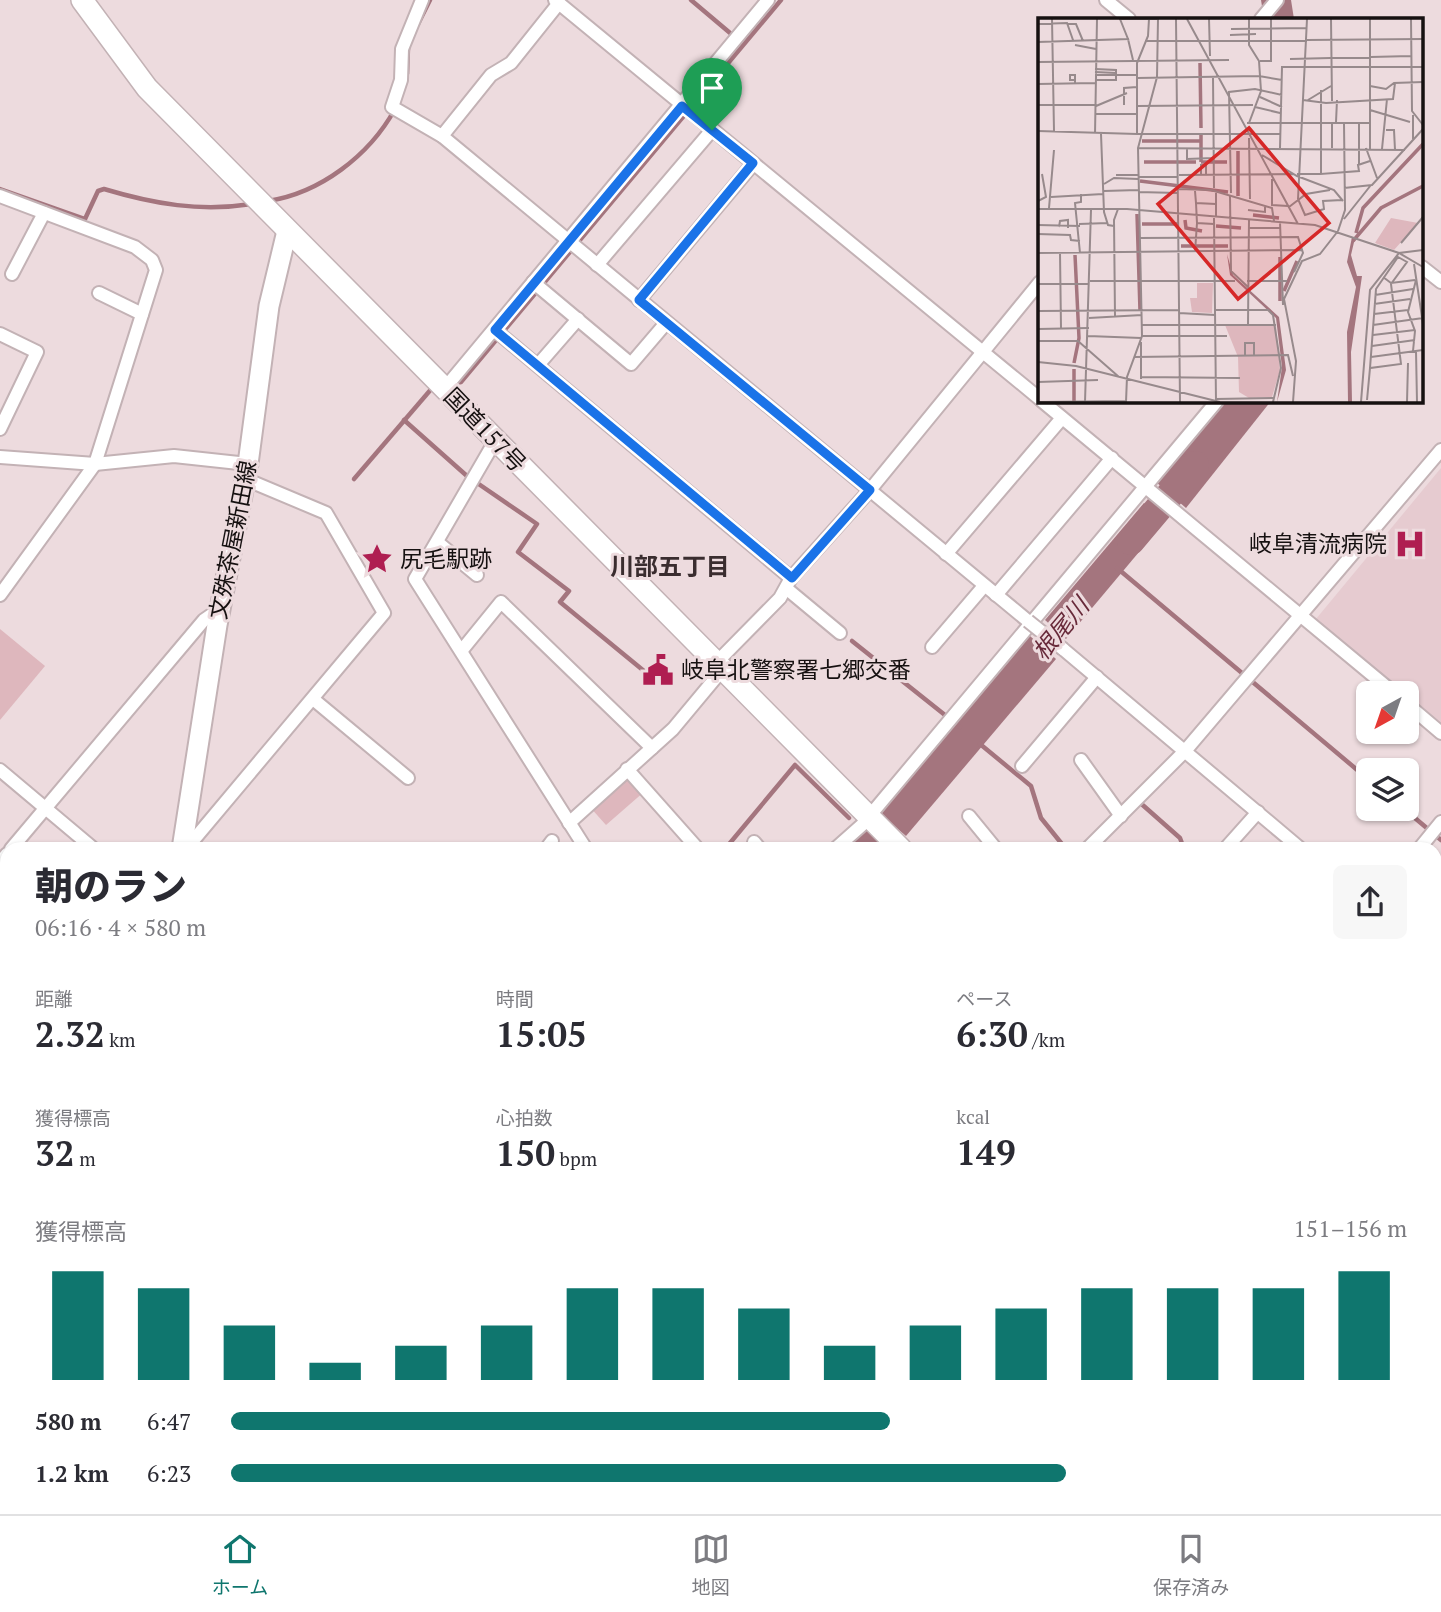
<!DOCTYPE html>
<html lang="ja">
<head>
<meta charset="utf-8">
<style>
  :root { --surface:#fff; --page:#f7f7f7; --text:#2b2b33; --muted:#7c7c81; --line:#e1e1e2; --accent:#0f766e }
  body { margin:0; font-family:"PT Serif","Noto Sans JP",serif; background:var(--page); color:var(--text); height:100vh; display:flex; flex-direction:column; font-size:26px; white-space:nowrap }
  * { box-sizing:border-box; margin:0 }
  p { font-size:23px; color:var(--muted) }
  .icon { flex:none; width:38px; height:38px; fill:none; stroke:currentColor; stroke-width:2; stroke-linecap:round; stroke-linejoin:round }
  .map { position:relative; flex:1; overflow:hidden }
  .drawer { position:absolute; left:0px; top:842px; width:1442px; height:674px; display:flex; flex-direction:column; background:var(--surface); border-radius:21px 21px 0 0; box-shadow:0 2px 5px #0004 }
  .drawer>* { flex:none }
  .needle { width:46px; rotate:220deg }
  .buttons { position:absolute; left:1356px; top:681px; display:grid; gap:14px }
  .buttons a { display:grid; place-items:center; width:63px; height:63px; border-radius:10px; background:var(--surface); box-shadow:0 2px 5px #0004; font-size:35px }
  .pin { position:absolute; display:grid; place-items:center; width:60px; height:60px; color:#fff; margin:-72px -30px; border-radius:50% 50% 50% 0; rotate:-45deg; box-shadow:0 0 7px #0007 }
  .pin .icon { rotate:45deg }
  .round { display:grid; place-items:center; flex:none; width:74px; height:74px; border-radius:10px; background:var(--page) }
  .head { display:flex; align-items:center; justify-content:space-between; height:119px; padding:0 35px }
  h1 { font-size:38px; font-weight:800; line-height:52px }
  .figures { display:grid; grid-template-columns:repeat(3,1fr); gap:10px; height:119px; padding:7px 35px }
  .figures div { display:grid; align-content:center }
  .figures b { font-size:35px; font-weight:800 }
  .figures small { font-size:19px; font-weight:400 }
  .figures p { font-size:19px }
  .chart { height:196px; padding:14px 35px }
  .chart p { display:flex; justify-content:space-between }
  .chart svg { width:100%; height:126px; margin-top:7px; stroke:var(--accent); stroke-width:6 }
  ul { padding:0 35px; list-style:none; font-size:23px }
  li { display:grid; grid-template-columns:112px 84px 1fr; align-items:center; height:52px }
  li i { height:18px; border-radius:9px; background:var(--accent) }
  .tabs { display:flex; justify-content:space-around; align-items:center; height:98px; border-top:2px solid var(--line); background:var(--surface); font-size:19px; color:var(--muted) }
  .tabs a { display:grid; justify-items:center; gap:4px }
  .tabs .active { color:var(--accent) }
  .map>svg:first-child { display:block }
  .built { fill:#e6cbd0 }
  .green { fill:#deb7bd }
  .water { fill:#a4757e }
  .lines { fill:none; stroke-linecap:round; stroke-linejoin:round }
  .stream { stroke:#a4757e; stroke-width:4.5 }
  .river { stroke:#a4757e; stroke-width:28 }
  .minor-casing { stroke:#c3b2b5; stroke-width:16 }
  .secondary-casing { stroke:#c3b2b5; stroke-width:23 }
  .trunk-casing { stroke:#c3b2b5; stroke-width:24 }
  .minor { stroke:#fff; stroke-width:12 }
  .secondary { stroke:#fff; stroke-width:19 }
  .trunk { stroke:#fff; stroke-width:21 }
  .minor-bridge-casing { stroke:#c3b2b5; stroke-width:16; stroke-linecap:butt }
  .minor-bridge { stroke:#fff; stroke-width:12 }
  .route-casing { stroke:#fff; stroke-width:14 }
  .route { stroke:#1a73e8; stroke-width:9 }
  .labels { text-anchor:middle; stroke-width:6; stroke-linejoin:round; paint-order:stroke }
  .street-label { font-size:23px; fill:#161111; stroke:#eddbde }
  .poi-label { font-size:23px; fill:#161111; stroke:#eddbde; text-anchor:start }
  .neighbourhood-label { font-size:24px; font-weight:bold; fill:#3a2d2f; stroke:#eddbde }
  .water-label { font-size:24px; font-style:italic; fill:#682a3a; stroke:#eddbde }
  .inset-river { fill:none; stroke:#a4757e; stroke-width:3.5 }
  .inset-road { fill:none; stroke:#978a8c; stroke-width:2 }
  .view { fill:#d62828; fill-opacity:0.15; stroke:#d62828; stroke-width:3.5 }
  .inset-edge { fill:none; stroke:#161111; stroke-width:3.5 }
</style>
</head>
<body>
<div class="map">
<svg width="1441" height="1514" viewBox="0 0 1441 1514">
  <rect width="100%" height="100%" fill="#eddbde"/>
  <polygon class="built" points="1441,468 1441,725 1316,619"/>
  <g class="green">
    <polygon points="0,629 45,666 0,720"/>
    <polygon points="627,770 645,791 606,825 589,806"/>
    <polygon points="187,1508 262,1509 269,1514 182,1514"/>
  </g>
  <g class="water">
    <polygon points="1261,0 1291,0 1294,19 1264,19"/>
    <polygon points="1225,401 1271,401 1186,508 1156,482"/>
    <polygon points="1144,503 1165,521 1066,639 1045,620"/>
    <polygon points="1030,636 1056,659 906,836 878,812"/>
    <polygon points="864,828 883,846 840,849"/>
  </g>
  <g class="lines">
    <g class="stream">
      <polyline points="691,0 736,38"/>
      <polyline points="418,24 430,0"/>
      <polyline points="407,74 408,48"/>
      <path d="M 0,189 L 85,219 L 98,191 L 104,189 C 154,204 200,212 252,204"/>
      <path d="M 268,201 C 320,193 369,156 395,109"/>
      <polyline points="452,384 461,382 781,0"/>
      <polyline points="404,420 467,476 537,524 518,552 569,591 560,602 644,671"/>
      <polyline points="354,479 433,387"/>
      <polyline points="1117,568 1368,779"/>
      <polyline points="852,641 960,727"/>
      <polyline points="980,744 1031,786 1041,818 1066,849"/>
      <polyline points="1137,800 1180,838 1184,849"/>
      <polyline points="1403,808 1441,840"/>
      <polyline points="725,849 795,765 849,818"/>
      <polyline points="1435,1153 1441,1145"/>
      <polyline points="1435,1185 1441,1190"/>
      <polyline points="646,1508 652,1514"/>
      <polyline points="1074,1508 1079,1514"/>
      <polyline points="171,1514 176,1508"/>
    </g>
    <polyline class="river" points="1131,541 1195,465"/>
    <defs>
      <g id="minor">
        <polyline points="422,0 402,49 401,80 392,107 442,136 1028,621"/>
        <polyline points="555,0 1040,399"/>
        <polyline points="1106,0 1129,19"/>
        <polyline points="1261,19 1277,0"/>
        <polyline points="442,136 491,75 511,63 559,3"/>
        <polyline points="0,196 135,247 152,260 156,270 95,464 0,595"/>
        <polyline points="597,265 712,130"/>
        <polyline points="1422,267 1441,282"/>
        <polyline points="12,274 44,213"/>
        <polyline points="533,282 631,364 666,323"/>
        <polyline points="99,293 142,314"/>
        <polyline points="639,300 753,164"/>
        <polyline points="495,330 791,578"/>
        <polyline points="0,334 37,352 0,429"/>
        <polyline points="538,365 578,319"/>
        <polyline points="445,388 768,0"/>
        <polyline points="1042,401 1394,693"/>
        <polyline points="495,441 415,579 586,849"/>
        <polyline points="0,457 95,464 174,456 248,464"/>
        <polyline points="437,542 477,575"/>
        <polyline points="946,554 1062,418"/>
        <polyline points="787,589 840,633"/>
        <polyline points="996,595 1112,458"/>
        <polyline points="932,647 984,586"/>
        <polyline points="1063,649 1301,849"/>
        <polyline points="462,650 501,602 652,748"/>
        <polyline points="717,662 780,598 791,578 870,490 1040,282"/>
        <polyline points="313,699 408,778"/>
        <polyline points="1407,704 1441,733"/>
        <polyline points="1081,760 1121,816"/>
        <polyline points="1022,766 1097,677"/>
        <polyline points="627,769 698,849"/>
        <polyline points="0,770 94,849"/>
        <polyline points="969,816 996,849"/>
        <polyline points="569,823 673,729 723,669"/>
        <polyline points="754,842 760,849"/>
        <polyline points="11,849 204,620 220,609"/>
        <polyline points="186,849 384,613 326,513 245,479"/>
        <polyline points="546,849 552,841"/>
        <polyline points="835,849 862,825 1217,401"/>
        <polyline points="1087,849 1185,751 1441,450"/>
        <polyline points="1225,849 1258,812"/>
        <polyline points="1419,849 1441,822"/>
        <polyline points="0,862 7,854"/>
        <polyline points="0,897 7,918"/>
        <polyline points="1435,961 1441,966"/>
        <polyline points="1435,1141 1441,1134"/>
        <polyline points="0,1198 7,1204"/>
        <polyline points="0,1410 7,1416"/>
        <polyline points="1435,1462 1441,1467"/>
        <polyline points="114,1508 120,1514"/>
        <polyline points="376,1508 382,1514"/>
        <polyline points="575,1508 582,1514"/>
        <polyline points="696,1508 703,1514"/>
        <polyline points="885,1508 892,1514"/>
        <polyline points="980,1508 985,1514"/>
        <polyline points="1224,1508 1230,1514"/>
        <polyline points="290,1514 295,1508"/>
        <polyline points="556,1514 560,1508"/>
        <polyline points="759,1514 763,1508"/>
        <polyline points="834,1514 838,1508"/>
        <polyline points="959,1514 963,1508"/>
        <polyline points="1122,1514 1127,1508"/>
      </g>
      <g id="secondary">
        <polyline points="182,849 217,625 248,464 269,306 287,231"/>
        <polyline points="0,1514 7,1499"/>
      </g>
      <g id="trunk">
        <polyline points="82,0 147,88 901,849"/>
        <polyline points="1435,1359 1441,1365"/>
      </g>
    </defs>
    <use href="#minor" class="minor-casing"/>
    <use href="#secondary" class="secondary-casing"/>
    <use href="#trunk" class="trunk-casing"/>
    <use href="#minor" class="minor"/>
    <use href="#secondary" class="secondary"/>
    <use href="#trunk" class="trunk"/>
    <defs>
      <polyline id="minor-bridge" points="1028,621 1063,649"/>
    </defs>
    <use href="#minor-bridge" class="minor-bridge-casing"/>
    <use href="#minor-bridge" class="minor-bridge"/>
  </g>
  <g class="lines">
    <defs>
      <polygon id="route" points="682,106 753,163 639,300 870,490 792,578 495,330"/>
    </defs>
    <use href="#route" class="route-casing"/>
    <use href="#route" class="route"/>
  </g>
  <defs>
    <symbol id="hospital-bare" viewBox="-9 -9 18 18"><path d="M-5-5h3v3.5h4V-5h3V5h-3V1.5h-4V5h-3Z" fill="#af1e51" stroke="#eddbde" stroke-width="2.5" paint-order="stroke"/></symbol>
    <symbol id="sight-bare" viewBox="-9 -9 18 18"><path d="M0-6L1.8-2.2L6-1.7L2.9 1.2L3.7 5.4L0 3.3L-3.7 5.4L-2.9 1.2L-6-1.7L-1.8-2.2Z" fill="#af1e51" stroke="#eddbde" stroke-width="2.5" paint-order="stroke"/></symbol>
    <symbol id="civic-bare" viewBox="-9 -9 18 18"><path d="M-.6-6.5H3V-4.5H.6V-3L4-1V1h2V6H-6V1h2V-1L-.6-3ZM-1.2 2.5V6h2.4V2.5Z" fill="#af1e51" stroke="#eddbde" stroke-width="2.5" paint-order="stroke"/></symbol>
  </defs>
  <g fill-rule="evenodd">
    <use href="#hospital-bare" x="1388" y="522" width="44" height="44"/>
    <use href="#sight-bare" x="355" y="537" width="44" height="44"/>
    <use href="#civic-bare" x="636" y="648" width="44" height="44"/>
  </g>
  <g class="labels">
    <g class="street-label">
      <text transform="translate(485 430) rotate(46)" y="8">国道157号</text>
      <text transform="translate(233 540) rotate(-79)" y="8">文殊茶屋新田線</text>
    </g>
    <g class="poi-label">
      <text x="1387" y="552" text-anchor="end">岐阜清流病院</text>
      <text x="400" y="567">尻毛駅跡</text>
      <text x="681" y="678">岐阜北警察署七郷交番</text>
    </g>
    <g class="neighbourhood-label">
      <text x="670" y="575">川部五丁目</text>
    </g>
    <g class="water-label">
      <text transform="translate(1061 629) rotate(-50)" y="8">根尾川</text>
    </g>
  </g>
  <g transform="translate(1038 18)">
    <rect width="385" height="385" fill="#eddbde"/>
    <path d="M 353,200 L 380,205 L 356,232 L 337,225 ZM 159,265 L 175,265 L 174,295 L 154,294 L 152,280 L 159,280 ZM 187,307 L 238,308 L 242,352 L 234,379 L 211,380 L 201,374 L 200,339 Z" fill="#deb7bd"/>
    <path d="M 314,219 L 317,220 L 313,237 L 319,258 L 324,258 L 313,334 L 314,384 L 310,384 L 309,314 L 318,269 L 309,244 ZM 189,236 L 195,257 L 241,299 L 248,352 L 239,384 L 244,349 L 238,300 L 192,257 Z" fill="#a4757e"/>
    <path class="inset-river" d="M 162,45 L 163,110M 163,115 L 163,144M 104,123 L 162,123M 200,133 L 200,178M 106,144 L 158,144M 163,144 L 189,144M 102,163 L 190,174M 99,196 L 102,293M 215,197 L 241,200M 147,202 L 148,210 L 164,213M 104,206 L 140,206M 178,208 L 203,210M 318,215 L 325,190 L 385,126M 315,223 L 343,190 L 385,168M 143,228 L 190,228M 242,239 L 242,283M 246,273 L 259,243M 36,345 L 41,320 L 37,237M 36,351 L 36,384"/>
    <path class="inset-road" d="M 14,1 L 16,113M 81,1 L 121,1M 111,1 L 110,18 L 99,45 L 99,116 L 242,116M 138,1 L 142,384M 149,1 L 260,206M 171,1 L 172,38M 211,1 L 211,27 L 221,43 L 223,73 L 211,105M 269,1 L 260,181 L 267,197 L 286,191 L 285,183 L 304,182M 293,1 L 294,83M 332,1 L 332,131M 373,1 L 374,93 L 385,107M 0,6 L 29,5 L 35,22M 30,6 L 38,6 L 45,23M 193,11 L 269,10M 192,17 L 218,16M 90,21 L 95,42M 269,22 L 385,21M 107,23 L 269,23M 0,24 L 90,21 L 82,1M 37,27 L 58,31M 252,41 L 373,38M 222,43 L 233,43 L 233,1M 0,44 L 191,42M 57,54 L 78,55M 57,57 L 99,57M 175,59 L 176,170M 99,60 L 221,58 L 244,62M 37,62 L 32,62 L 32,57 L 37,57 L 37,66M 57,62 L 78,62 L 78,52 L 57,51M 0,66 L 57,65M 332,68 L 348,71 L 356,65 L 385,64M 283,72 L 283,156 L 321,153 L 320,147 L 332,143M 222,79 L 244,89M 265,82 L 288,85 L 355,81 L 357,65M 270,82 L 293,68M 0,87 L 57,87M 86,87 L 86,70 L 99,69M 58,88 L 89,75M 99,88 L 215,87M 217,89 L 242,95M 332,92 L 372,104M 57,96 L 99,96M 298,104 L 299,82M 209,105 L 333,105M 348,112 L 356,112 L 357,132M 0,113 L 99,116M 57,116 L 59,1M 63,116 L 66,194 L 70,207 L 76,208M 211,120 L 212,181M 375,121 L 375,97M 100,130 L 367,132M 149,130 L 149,141 L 175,140M 242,130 L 244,49 L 385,49M 294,130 L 294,105M 328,130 L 339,160M 344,131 L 349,81M 224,137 L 259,158 L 296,172 L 305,183M 321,147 L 321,105M 259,156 L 283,156M 78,157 L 100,157M 141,157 L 256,156M 163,157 L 163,147 L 168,147 L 168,157M 101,159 L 140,159M 234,161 L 234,187 L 250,188M 66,166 L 76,160 L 100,161M 306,170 L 334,167 L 385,111M 140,171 L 173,172 L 234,190 L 236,203M 66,173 L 100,172M 157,173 L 158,185 L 178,186M 178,173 L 178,198M 100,174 L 140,175M 193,175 L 191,74 L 217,71 L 244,77M 192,178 L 193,253 L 210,269M 13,179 L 65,176M 0,183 L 8,179 L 4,156M 158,185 L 159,205 L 176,206M 251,189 L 268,176 L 292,172M 11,190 L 16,132M 0,191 L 89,191 L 277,207 L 361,235 L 385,249M 210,192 L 227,194 L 227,188M 176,200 L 178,384M 306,201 L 333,167M 242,204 L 245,287M 41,206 L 70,205M 0,207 L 42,208M 21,209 L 22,203 L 30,202 L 30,210M 210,210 L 242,210M 300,213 L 307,192 L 306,105M 0,216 L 32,217 L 33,222 L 42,223M 101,220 L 260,219 L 265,235 L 256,254M 363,225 L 385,199M 157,234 L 159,205M 0,235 L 265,232M 22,235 L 23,310M 42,235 L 37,185 L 43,184 L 43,176M 360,239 L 369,244 L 353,266 L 363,346 L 332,350 L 338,271 ZM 376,246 L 385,306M 345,259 L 353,265 L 377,262M 52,263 L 197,263M 209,263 L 249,263M 0,266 L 51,266M 337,277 L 375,271M 336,286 L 372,281M 176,292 L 230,292 L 235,297 L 243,350 L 235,384M 0,293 L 141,292M 141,295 L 177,297M 336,296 L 370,292M 77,298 L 76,202 L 80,191M 51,300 L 104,297M 103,307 L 238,307M 210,307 L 211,201M 335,307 L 385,300M 0,311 L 51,310M 335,317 L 377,312M 50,318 L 103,320M 104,318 L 189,318M 0,323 L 40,323 L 81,359M 334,328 L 377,322M 375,333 L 377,313 L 370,294 L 378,262M 378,333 L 379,384M 207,338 L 207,325 L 216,325 L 216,338M 96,339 L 250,337 L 255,358M 333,339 L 385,332M 0,344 L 38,348 L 182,384M 103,359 L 202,360M 103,361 L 103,324M 0,364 L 60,362M 178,381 L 236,380M 329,382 L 332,350M 0,384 L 88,383M 47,384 L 53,192M 88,384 L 89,359 L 104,318 L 100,130 L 119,59 L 120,1M 255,384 L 258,343 L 246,281 L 264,243 L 282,236 L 300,213M 323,384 L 332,272 L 361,235 L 385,232M 369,384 L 370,345"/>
    <path class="view" d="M 211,110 L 291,205 L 200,281 L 120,186 Z"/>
    <rect width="385" height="385" class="inset-edge"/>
  </g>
</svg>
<div class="buttons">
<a><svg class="needle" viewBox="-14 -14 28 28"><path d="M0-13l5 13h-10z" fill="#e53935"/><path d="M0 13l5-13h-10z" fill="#7c7c81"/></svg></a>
<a><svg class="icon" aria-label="layers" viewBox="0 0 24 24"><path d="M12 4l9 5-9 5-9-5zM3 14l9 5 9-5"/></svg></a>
</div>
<div class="pin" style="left:712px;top:130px;background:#1e9e55"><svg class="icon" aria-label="arrive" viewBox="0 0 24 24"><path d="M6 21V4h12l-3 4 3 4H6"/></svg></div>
<section class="drawer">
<div class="head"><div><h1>朝のラン</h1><p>06:16 · 4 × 580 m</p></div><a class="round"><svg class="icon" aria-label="share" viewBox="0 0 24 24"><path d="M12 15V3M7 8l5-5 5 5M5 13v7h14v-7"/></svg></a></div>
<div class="figures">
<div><p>距離</p><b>2.32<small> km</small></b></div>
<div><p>時間</p><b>15:05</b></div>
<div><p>ペース</p><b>6:30<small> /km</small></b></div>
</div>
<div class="figures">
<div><p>獲得標高</p><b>32<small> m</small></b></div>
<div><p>心拍数</p><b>150<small> bpm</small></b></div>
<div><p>kcal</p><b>149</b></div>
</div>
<div class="chart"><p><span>獲得標高</span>151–156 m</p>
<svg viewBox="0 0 160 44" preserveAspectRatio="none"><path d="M5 44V6M15 44V12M25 44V25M35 44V38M45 44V32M55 44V25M65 44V12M75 44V12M85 44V19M95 44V32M105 44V25M115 44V19M125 44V12M135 44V12M145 44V12M155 44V6"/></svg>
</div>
<ul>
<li><b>580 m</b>6:47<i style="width:56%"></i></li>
<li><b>1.2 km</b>6:23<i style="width:71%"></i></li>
</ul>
</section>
</div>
<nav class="tabs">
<a class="active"><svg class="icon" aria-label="home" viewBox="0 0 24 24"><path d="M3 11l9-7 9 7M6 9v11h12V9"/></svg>ホーム</a>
<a><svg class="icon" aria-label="map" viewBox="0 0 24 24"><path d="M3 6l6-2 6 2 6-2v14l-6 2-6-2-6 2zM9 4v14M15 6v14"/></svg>地図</a>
<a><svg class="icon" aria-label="saved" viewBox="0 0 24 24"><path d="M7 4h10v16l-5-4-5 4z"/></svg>保存済み</a>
</nav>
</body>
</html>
